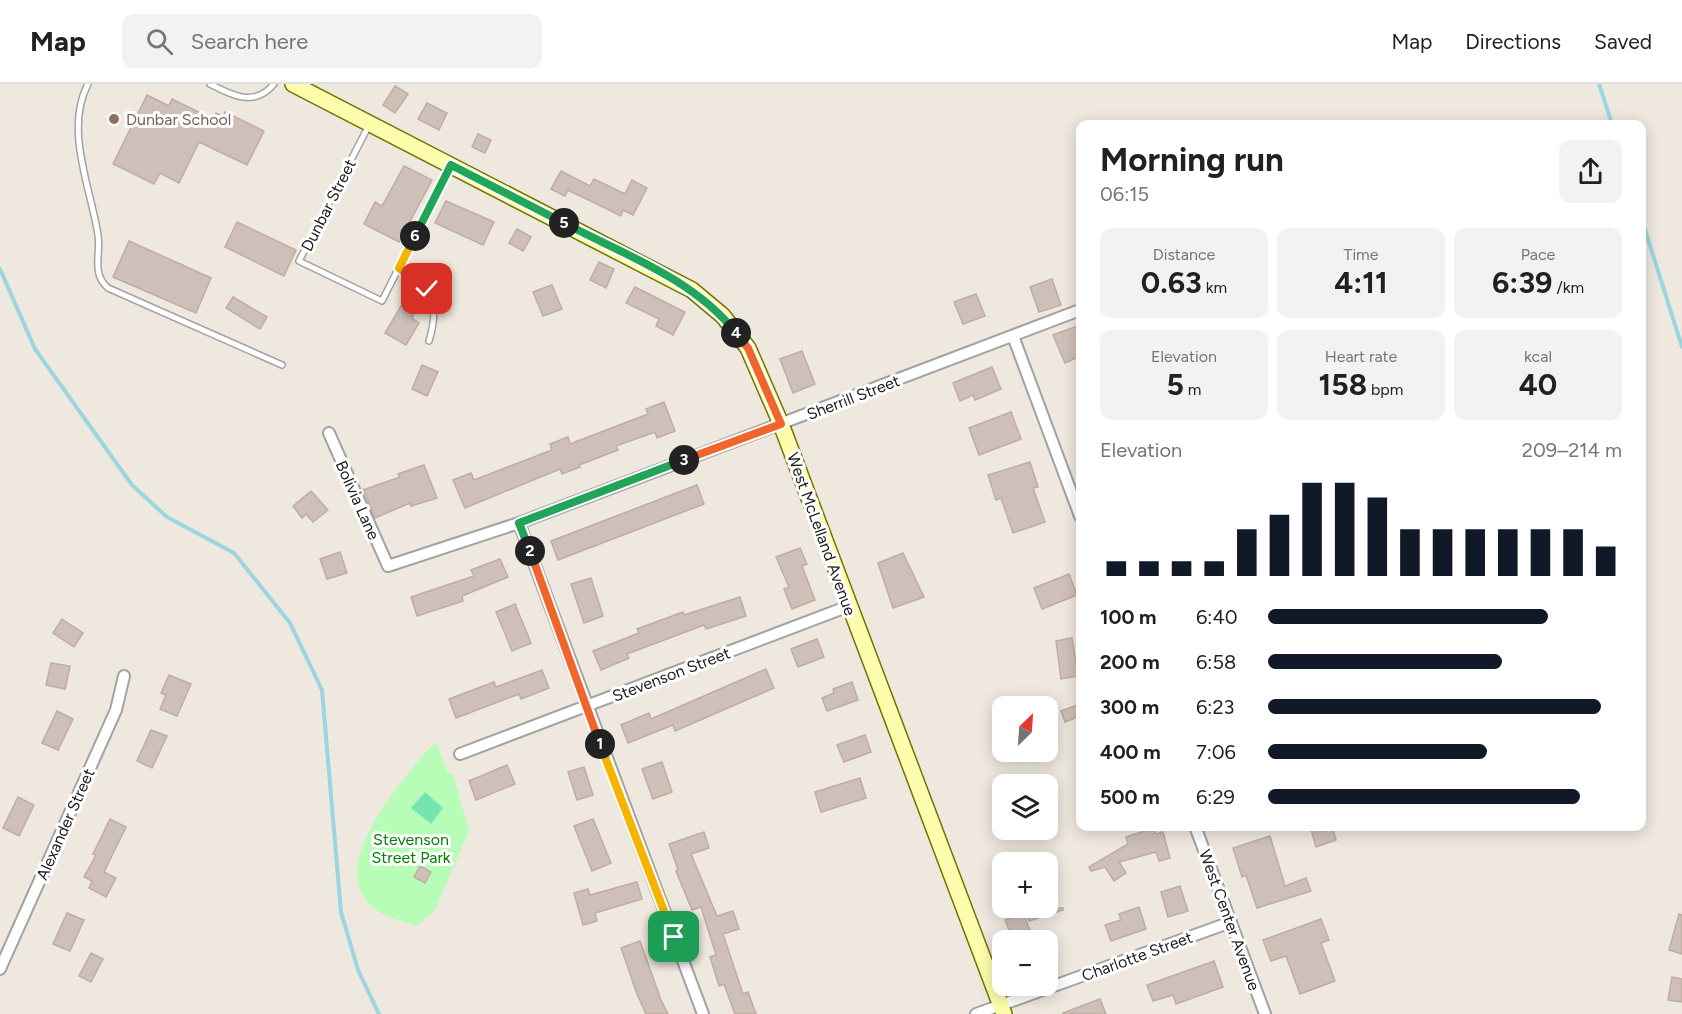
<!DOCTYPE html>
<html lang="en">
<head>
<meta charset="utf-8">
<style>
  :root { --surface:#fff; --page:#f2f2f2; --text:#202124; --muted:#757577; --line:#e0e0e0; --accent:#111827 }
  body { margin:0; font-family:Figtree,sans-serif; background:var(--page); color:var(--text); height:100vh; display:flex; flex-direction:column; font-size:22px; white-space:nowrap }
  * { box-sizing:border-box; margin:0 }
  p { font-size:20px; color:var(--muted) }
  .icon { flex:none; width:33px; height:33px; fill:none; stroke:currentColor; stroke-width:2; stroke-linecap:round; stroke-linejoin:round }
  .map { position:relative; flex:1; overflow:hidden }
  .details { position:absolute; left:1076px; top:36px; width:570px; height:711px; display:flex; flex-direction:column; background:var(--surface); border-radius:12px; box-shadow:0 3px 15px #0003 }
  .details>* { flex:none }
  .needle { width:39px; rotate:25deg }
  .tools { position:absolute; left:992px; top:612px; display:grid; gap:12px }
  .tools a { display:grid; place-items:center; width:66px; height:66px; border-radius:12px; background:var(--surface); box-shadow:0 3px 15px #0003; font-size:30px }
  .pin { position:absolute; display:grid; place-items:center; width:51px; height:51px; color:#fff; margin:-26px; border-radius:12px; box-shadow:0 3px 9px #0006 }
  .km { position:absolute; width:30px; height:30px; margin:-15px; border-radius:50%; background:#222; color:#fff; font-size:16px; line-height:30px; text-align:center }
  .round { display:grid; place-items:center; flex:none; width:63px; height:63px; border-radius:12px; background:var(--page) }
  .overview { display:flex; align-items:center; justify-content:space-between; height:102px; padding:0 24px }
  h1 { font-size:33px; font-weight:700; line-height:45px }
  .metrics { display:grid; grid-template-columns:repeat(3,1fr); gap:9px; height:102px; padding:6px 24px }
  .metrics div { display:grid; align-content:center; border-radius:12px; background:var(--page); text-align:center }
  .metrics b { font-size:30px; font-weight:700 }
  .metrics small { font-size:16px; font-weight:400 }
  .metrics p { font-size:16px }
  .chart { height:168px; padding:12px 24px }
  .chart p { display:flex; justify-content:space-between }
  .chart svg { width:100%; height:108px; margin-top:6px; stroke:var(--accent); stroke-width:6 }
  ul { padding:0 24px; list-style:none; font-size:20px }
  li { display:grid; grid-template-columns:96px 72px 1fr; align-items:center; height:45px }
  li i { height:15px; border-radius:8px; background:var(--accent) }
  header { display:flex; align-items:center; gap:36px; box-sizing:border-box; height:84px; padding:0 30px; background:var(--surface); border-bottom:2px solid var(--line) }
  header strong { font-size:28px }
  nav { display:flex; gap:33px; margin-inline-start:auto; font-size:21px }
  .search { width:420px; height:54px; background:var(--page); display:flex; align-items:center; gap:15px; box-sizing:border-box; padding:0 21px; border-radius:12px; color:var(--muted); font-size:22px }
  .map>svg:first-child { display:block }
  .park { fill:#b7fdb7 }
  .pitch { fill:#76e4b2 }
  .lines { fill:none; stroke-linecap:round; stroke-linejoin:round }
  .stream { stroke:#9bd5e0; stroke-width:4 }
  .building { fill:#cec0b8; stroke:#c0aca1; stroke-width:1.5 }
  .lane-casing { stroke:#a2a2a2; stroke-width:8 }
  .street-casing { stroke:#a2a2a2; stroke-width:14 }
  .secondary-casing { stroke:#707400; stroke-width:18 }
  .lane { stroke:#fff; stroke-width:5 }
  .street { stroke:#fff; stroke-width:10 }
  .secondary { stroke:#fefdad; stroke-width:15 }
  .split-1-casing { stroke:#fff; stroke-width:12 }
  .split-2-casing { stroke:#fff; stroke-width:12 }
  .split-3-casing { stroke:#fff; stroke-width:12 }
  .split-4-casing { stroke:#fff; stroke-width:12 }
  .split-5-casing { stroke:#fff; stroke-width:12 }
  .split-6-casing { stroke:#fff; stroke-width:12 }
  .split-7-casing { stroke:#fff; stroke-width:12 }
  .split-1 { stroke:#f5b400; stroke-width:8 }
  .split-2 { stroke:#f0652b; stroke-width:8 }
  .split-3 { stroke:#22a559; stroke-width:8 }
  .split-4 { stroke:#f0652b; stroke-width:8 }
  .split-5 { stroke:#22a559; stroke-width:8 }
  .split-6 { stroke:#22a559; stroke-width:8 }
  .split-7 { stroke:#f5b400; stroke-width:8 }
  .education-dot { fill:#8d6e63; stroke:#fff; stroke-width:2 }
  .labels { text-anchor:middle; stroke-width:6; stroke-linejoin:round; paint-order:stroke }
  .education-label { font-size:16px; fill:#785e54; stroke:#fff; text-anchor:start }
  .street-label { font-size:16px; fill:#1b1b1b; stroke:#fff }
  .park-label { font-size:16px; fill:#037f04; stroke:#fff }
</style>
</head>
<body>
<header>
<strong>Map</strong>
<div class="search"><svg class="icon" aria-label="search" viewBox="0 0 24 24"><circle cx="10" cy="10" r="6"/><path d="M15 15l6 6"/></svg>Search here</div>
<nav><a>Map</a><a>Directions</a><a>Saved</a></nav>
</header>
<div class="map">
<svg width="1682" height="930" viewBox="0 0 1682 930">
  <rect width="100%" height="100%" fill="#eee8df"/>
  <path class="park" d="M 436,659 L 448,690 L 453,689 L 469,747 L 435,826 L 417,842 C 402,837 383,833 371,822 C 327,779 400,701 426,667 Z"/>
  <polygon class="pitch" points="425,708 443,724 431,740 411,724"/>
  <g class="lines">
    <g class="stream">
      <polyline points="1599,0 1612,40"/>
      <polyline points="1641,133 1682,263"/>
      <polyline points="0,185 35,265 132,401 167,433 234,469 290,539 322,606 341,828 358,886 379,930"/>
    </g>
  </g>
  <g class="building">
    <polygon points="395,2 408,10 395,29 383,21"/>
    <polygon points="147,11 169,22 172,15 213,35 216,29 223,32 225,28 264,47 247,81 199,58 179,99 160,89 154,100 113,80"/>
    <polygon points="427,19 447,29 439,46 418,35"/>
    <polygon points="478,50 491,56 485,69 472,63"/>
    <polygon points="404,82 432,96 399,158 364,140 375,118 382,122"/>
    <polygon points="561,87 590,102 594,95 625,110 632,96 647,104 633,131 623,126 621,132 568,106 565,112 551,105"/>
    <polygon points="446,117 494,138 483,161 435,139"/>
    <polygon points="237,138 296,166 284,192 225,163"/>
    <polygon points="517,145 531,153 523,167 509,159"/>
    <polygon points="129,157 211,194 196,229 113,193"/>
    <polygon points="599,178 614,185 606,204 590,196"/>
    <polygon points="1052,195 1061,221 1039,228 1030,203"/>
    <polygon points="552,201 562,225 543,232 533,208"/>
    <polygon points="635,203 685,228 673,251 656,242 659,235 626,219"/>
    <polygon points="976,210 985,232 963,240 954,218"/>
    <polygon points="233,213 267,233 260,245 226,224"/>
    <polygon points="401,222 414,229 412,234 419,239 406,261 385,249"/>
    <polygon points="1080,241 1080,272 1065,279 1053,251"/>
    <polygon points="802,267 815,300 793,309 780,275"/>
    <polygon points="422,281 438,288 427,312 412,305"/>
    <polygon points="992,283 1001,305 975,316 973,311 960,317 953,299"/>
    <polygon points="664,318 675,347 657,354 655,348 616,362 618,366 579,381 580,383 562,390 560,385 465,424 453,396 471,389 474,396 552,366 550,360 568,353 570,360 648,330 646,325"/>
    <polygon points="1011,328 1021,355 979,371 969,344"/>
    <polygon points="1030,378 1038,403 1033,404 1045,438 1013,449 1001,414 996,416 988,391"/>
    <polygon points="424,381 437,414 411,422 410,419 375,434 363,406 400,393 398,390"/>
    <polygon points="697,401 704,420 558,476 551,457"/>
    <polygon points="311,407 328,426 313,438 306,430 302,434 293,422"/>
    <polygon points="800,464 807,480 802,482 815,516 792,525 784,505 789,503 776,473"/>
    <polygon points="340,468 347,489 327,495 320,475"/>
    <polygon points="903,469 924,513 893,524 878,479"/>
    <polygon points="500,475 508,493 462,512 463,517 417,532 411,513 474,492 471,486"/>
    <polygon points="1069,490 1077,511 1042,525 1034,504"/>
    <polygon points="591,494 603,532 584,539 571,500"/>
    <polygon points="740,513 746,532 706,545 704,541 627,570 629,574 601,586 593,567 639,549 637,545 683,528 684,531"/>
    <polygon points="515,520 531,559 512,567 496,528"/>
    <polygon points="62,535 83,549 74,563 53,549"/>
    <polygon points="1072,554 1078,592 1061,595 1056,557"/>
    <polygon points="817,555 824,573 798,583 791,565"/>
    <polygon points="51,579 70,582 65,605 46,601"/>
    <polygon points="766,585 774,604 675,647 673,641 628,659 621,641 649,629 651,635"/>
    <polygon points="542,586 549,604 521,615 519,610 456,634 449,615 494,598 496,603"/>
    <polygon points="169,591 191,600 177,632 160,625 166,611 161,609"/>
    <polygon points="852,598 858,616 827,627 822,614 834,609 833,605"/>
    <polygon points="1080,620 1080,632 1065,638 1061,627"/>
    <polygon points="57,627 73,635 58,666 42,659"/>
    <polygon points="151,646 167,652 152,684 137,677"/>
    <polygon points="865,651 871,668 844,678 837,661"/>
    <polygon points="662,678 672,708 653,715 642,685"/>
    <polygon points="507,681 515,700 476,716 469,697"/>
    <polygon points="584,683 593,711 577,716 568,688"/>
    <polygon points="860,694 866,714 821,728 815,708"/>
    <polygon points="18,713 34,721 19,752 3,744"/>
    <polygon points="110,735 126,743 104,788 116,794 106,813 89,804 92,797 84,793 96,771 93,770"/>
    <polygon points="593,735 611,779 592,787 574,742"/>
    <polygon points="1310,742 1332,742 1336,756 1316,763"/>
    <polygon points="1154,744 1156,750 1163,748 1170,774 1159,777 1156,768 1119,778 1126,789 1114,797 1105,783 1091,787 1089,783 1128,760 1126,753"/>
    <polygon points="704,748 709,764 691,770 717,832 733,827 739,845 723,850 743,910 748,908 756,930 735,930 724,900 719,902 710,873 716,871 701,823 692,826 676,787 678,786 669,760"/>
    <polygon points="1270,752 1285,802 1306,794 1311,807 1257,824 1246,791 1242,793 1233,764"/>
    <polygon points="420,782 431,788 425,799 414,793"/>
    <polygon points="637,798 642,815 595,829 597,837 583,841 574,809 588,805 590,811"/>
    <polygon points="1180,802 1188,827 1168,833 1161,808"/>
    <polygon points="1139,823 1146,845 1111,857 1105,841 1121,836 1119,830"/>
    <polygon points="1025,824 1063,824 1063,826 1029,837"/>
    <polygon points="67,829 84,836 70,867 53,860"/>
    <polygon points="1023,829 1034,856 1013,856 1005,836"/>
    <polygon points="1679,830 1682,831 1682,870 1669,866"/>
    <polygon points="1321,835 1329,856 1321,859 1335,897 1300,910 1286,872 1271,877 1263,856"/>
    <polygon points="640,857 661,916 668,930 646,930 637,910 621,864"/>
    <polygon points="91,869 103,875 91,898 79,892"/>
    <polygon points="1214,877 1223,903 1176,920 1173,911 1153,917 1147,901"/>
    <polygon points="1672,893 1682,895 1682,918 1668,916"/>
    <polygon points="1100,915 1106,930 1063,930 1063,929"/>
  </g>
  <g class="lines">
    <defs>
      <g id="lane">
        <path d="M 88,0 C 64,45 91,105 98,151 C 101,171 91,189 108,204 L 282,281"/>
        <path d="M 210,0 C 233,12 255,23 274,0"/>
        <polyline points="369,41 299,177 382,217 450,82"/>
        <path d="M 399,184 C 431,206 441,217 429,257"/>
      </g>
      <g id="street">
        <polyline points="1013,252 1080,432"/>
        <polyline points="329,349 388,482 519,439 1080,226"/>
        <polyline points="519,439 703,930"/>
        <polyline points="460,670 849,522"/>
        <polyline points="1195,742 1265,930"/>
        <polyline points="0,885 116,626 124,592"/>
        <polyline points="976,930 1231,838"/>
      </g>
      <polyline id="secondary" points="293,0 692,206 723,232 748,264 781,340 1004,930"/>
    </defs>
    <use href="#lane" class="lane-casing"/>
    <use href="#street" class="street-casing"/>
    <use href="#secondary" class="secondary-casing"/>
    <use href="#lane" class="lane"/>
    <use href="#street" class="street"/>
    <use href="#secondary" class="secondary"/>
  </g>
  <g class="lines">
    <defs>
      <polyline id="split-1" points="600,660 674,853"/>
      <polyline id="split-2" points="530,467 600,660"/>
      <polyline id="split-3" points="530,467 519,439 684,376"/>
      <polyline id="split-4" points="684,376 781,340 748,264 736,249"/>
      <path id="split-5" d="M 564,139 C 623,170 694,195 736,249"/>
      <polyline id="split-6" points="415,152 451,81 564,139"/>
      <polyline id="split-7" points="415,152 399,184 427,205"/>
    </defs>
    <use href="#split-1" class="split-1-casing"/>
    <use href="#split-2" class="split-2-casing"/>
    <use href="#split-3" class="split-3-casing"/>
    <use href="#split-4" class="split-4-casing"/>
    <use href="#split-5" class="split-5-casing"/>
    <use href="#split-6" class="split-6-casing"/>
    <use href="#split-7" class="split-7-casing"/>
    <use href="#split-1" class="split-1"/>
    <use href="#split-2" class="split-2"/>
    <use href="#split-3" class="split-3"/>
    <use href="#split-4" class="split-4"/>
    <use href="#split-5" class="split-5"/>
    <use href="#split-6" class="split-6"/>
    <use href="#split-7" class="split-7"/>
  </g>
  <circle class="education-dot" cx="114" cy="35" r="6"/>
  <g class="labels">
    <g class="education-label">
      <text x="126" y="41">Dunbar School</text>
    </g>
    <g class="street-label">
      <text transform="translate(328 121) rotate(-63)" y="6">Dunbar Street</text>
      <text transform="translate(853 313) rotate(-21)" y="6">Sherrill Street</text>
      <text transform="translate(358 416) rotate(66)" y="6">Bolivia Lane</text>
      <text transform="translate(822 450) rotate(70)" y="6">West McLelland Avenue</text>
      <text transform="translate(671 590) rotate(-21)" y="6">Stevenson Street</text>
      <text transform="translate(65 740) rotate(-66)" y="6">Alexander Street</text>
      <text transform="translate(1230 836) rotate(70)" y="6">West Center Avenue</text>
      <text transform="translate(1137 872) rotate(-20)" y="6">Charlotte Street</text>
    </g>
    <g class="park-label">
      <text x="411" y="761">Stevenson<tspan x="411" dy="18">Street Park</tspan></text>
    </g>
  </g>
</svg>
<div class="tools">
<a><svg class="needle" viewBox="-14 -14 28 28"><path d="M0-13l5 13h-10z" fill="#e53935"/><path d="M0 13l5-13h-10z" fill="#757577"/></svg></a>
<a><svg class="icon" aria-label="layers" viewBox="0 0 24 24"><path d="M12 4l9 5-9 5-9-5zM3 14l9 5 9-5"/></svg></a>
<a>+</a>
<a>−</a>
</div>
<div class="pin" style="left:674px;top:853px;background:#1e9e55"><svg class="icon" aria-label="arrive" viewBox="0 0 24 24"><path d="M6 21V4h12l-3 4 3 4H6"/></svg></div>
<div class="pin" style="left:427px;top:205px;background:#d93025"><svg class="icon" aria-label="check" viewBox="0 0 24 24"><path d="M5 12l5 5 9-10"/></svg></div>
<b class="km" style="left:600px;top:660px">1</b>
<b class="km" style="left:530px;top:467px">2</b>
<b class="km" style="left:684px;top:376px">3</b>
<b class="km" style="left:736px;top:249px">4</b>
<b class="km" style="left:564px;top:139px">5</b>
<b class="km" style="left:415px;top:152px">6</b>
<section class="details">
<div class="overview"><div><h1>Morning run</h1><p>06:15</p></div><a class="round"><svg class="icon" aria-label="share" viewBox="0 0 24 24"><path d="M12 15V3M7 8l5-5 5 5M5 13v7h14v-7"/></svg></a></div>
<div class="metrics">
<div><p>Distance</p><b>0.63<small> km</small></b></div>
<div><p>Time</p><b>4:11</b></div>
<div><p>Pace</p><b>6:39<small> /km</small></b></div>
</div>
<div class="metrics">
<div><p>Elevation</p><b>5<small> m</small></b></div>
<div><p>Heart rate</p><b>158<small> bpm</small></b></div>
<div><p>kcal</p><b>40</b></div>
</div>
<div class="chart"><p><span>Elevation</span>209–214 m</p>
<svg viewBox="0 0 160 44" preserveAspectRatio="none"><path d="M5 44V38M15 44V38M25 44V38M35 44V38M45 44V25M55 44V19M65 44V6M75 44V6M85 44V12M95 44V25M105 44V25M115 44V25M125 44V25M135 44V25M145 44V25M155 44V32"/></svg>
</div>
<ul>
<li><b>100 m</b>6:40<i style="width:79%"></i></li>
<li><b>200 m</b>6:58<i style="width:66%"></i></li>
<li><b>300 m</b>6:23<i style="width:94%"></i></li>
<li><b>400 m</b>7:06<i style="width:62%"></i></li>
<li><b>500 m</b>6:29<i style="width:88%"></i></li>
</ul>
</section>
</div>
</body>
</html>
